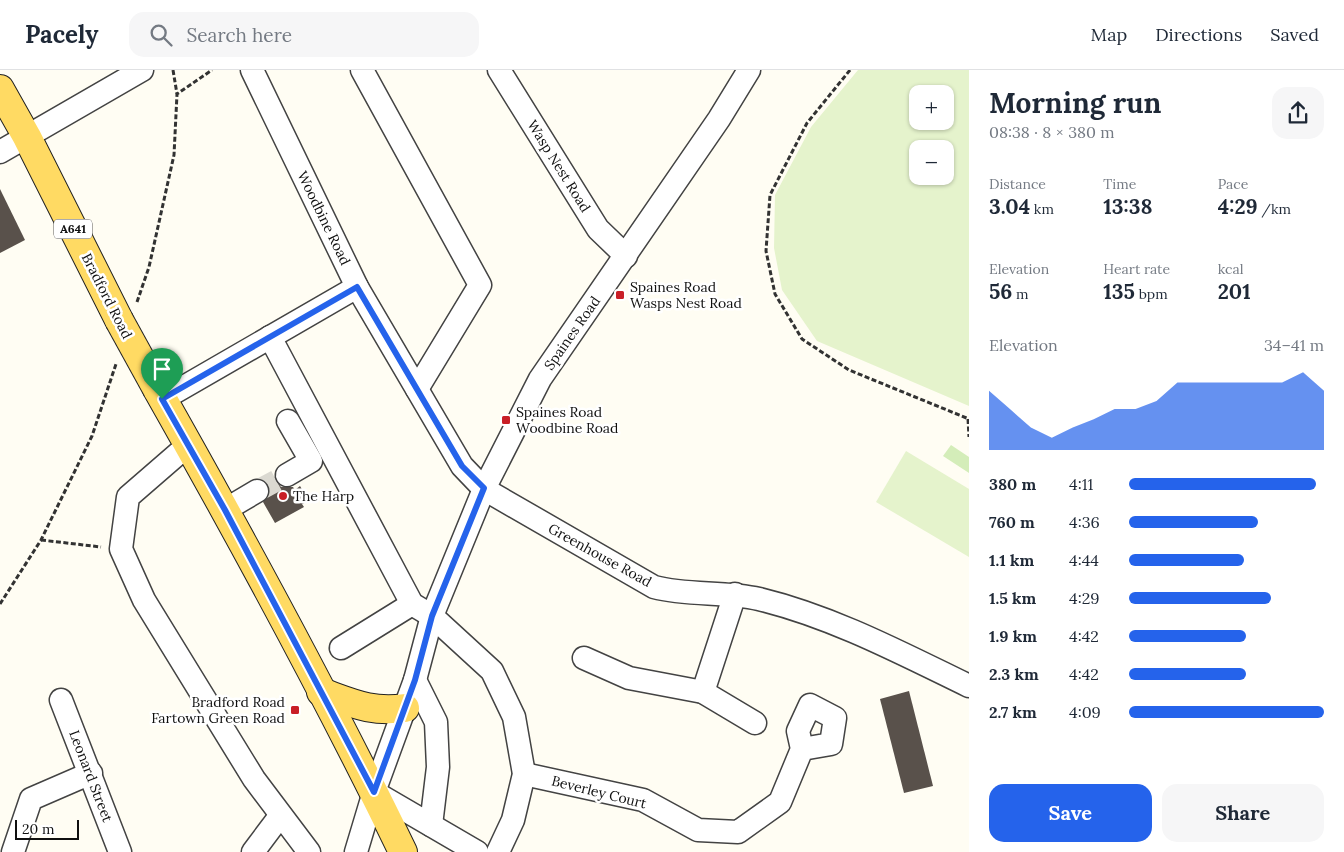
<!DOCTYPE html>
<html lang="en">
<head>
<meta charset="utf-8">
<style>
  :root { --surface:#fff; --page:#f6f6f7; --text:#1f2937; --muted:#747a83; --line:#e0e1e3; --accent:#2563eb }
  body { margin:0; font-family:Lora,serif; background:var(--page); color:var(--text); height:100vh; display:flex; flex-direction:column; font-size:19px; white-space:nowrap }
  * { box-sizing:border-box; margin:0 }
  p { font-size:16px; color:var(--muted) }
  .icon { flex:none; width:28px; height:28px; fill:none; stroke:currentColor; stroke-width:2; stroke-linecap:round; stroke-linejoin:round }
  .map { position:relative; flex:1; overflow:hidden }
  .panel { display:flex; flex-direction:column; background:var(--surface); width:375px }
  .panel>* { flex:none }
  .fabs { position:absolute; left:909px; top:15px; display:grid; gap:10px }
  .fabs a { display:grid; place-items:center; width:45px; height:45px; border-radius:10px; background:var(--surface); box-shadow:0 1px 4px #0004; font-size:25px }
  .scale { position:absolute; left:15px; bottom:12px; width:64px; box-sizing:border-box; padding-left:5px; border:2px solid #101010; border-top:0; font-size:14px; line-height:18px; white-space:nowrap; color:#101010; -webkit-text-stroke:4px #fff; paint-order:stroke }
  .pin { position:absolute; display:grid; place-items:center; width:42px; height:42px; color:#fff; margin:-51px -21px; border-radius:50% 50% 50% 0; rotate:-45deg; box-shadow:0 0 5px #0007 }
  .pin .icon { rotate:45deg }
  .round { display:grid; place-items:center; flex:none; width:52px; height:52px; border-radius:15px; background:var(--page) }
  .summary { display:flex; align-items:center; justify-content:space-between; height:85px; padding:0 20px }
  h1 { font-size:28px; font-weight:800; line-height:38px }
  .metrics { display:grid; grid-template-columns:repeat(3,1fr); gap:8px; height:85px; padding:5px 20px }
  .metrics div { display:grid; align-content:center }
  .metrics b { font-size:21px; font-weight:800 }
  .metrics small { font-size:14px; font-weight:400 }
  .metrics p { font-size:14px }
  .chart { height:140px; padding:10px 20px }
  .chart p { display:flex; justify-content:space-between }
  .chart svg { width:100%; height:90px; margin-top:5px; fill:var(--accent); opacity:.7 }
  .button { display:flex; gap:10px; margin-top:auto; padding:10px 20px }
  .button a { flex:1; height:58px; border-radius:15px; background:var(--accent); color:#fff; font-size:20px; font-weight:800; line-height:58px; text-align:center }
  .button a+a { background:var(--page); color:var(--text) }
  ul { padding:0 20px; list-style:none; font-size:16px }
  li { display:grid; grid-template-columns:80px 60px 1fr; align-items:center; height:38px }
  li i { height:12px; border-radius:6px; background:var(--accent) }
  header { display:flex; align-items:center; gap:30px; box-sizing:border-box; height:70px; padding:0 25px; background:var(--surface); border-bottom:1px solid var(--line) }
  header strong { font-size:24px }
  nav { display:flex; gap:28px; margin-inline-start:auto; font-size:18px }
  .search { width:350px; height:45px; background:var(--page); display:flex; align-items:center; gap:12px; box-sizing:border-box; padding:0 18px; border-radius:15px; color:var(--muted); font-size:19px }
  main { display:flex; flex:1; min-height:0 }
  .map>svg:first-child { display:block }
  .green { fill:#d4edb9 }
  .pitch { fill:#e5f3cc; fill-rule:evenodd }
  .building { fill:#59514b }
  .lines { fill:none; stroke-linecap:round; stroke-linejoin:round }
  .minor-tunnel { stroke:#dbd9d1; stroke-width:22; stroke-dasharray:22 11; stroke-linecap:butt }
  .minor-casing { stroke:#434343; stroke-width:25 }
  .major-casing { stroke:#212121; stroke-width:30 }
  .path { stroke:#323232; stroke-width:3; stroke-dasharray:5 2.5; stroke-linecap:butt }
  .minor { stroke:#fff; stroke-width:22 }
  .major { stroke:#ffda63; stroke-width:28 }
  .major-bridge-casing { stroke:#212121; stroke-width:30; stroke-linecap:butt }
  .major-bridge { stroke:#ffda63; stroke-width:28 }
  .route-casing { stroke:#fff; stroke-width:10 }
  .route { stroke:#2563eb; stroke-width:6 }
  .poi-dot { fill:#c91f26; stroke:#fff; stroke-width:2 }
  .labels { text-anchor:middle; stroke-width:5; stroke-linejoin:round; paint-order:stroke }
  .shield { fill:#fff; stroke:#585858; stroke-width:1 }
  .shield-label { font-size:12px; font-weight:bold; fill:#101010 }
  .street-label { font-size:14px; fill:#101010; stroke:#fff }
  .poi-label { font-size:14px; fill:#101010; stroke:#fff; text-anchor:start }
</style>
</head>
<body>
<header>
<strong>Pacely</strong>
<div class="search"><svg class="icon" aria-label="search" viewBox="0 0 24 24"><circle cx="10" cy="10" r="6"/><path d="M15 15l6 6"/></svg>Search here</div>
<nav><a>Map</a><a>Directions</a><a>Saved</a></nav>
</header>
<main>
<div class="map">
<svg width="969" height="782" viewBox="0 0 969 782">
  <rect width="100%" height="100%" fill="#fffdf3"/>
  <polygon class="green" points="951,375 969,387 969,403 943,386"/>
  <g class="pitch">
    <path d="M 858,0 L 969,0 L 969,336 L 817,271 L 782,220 L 774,178 L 775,125 L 811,57 ZM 918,24 L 945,24 L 945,51 L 918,51 ZM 918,79 L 945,79 L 945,106 L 918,106 Z"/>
    <polygon points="906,381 969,419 969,487 876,432"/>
  </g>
  <g class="building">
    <polygon points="0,119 25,170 0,183"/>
    <polygon points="274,407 281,417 293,417 295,420 300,416 309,431 302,434 304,437 275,453 263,432 270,421 266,412"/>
    <polygon points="909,621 933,716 904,723 880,629"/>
  </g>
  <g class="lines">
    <polyline class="minor-tunnel" points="257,421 287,405"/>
    <defs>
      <g id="minor">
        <path d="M 252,0 L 357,217 L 462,396 L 484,419 L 654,517 C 688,526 724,521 759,529 C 833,547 901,583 969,616"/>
        <polyline points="362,0 480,215 417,319"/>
        <polyline points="499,0 598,159 626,186"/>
        <polyline points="0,82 142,0"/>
        <polyline points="270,267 412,534 432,546 492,601 514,647 524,704 513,750 498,782"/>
        <polyline points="163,329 357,217"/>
        <polyline points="188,375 128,427 121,479 144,530 254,709 309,782"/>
        <polyline points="287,405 311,391 288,351"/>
        <polyline points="225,440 257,421"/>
        <polyline points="341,578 412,534"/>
        <polyline points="584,588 629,608 703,622 755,653"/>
        <polyline points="415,610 436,652 438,697 431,755"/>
        <polyline points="703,622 735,524"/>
        <polyline points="61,630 120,782"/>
        <polyline points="524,704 643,730 698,760 738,762 780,732 802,679 798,661 810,635 835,648 831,674 802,679"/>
        <polyline points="374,722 477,782"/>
        <polyline points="13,782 31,729 91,703"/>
        <polyline points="253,782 280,746"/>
        <polyline points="356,782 374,722 415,610 432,546 484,419 540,309 719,49 749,0"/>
      </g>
      <g id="major">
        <polyline points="0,19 27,67 119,250"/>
        <path d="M 157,319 C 243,471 327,625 403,782"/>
        <path d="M 321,622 C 352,633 372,643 405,638"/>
      </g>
    </defs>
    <use href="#minor" class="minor-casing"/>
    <use href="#major" class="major-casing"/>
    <g class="path">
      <polyline points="173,0 177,24"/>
      <polyline points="850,0 807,53 770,125 766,181 775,224 802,269 849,300 969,349"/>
      <polyline points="137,232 149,197 174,85 177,24 212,0"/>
      <polyline points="968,349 969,367"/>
      <polyline points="41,470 101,477"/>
      <polyline points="0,534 41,470 92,366 116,294"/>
    </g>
    <use href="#minor" class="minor"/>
    <use href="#major" class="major"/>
    <defs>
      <polyline id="major-bridge" points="119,250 157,319"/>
    </defs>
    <use href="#major-bridge" class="major-bridge-casing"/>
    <use href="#major-bridge" class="major-bridge"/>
  </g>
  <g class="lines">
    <defs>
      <polygon id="route" points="357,217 462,396 484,418 432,546 415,610 374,722 225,440 162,329"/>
    </defs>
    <use href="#route" class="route-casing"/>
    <use href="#route" class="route"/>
  </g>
  <g class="poi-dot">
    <rect x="615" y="220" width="10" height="10" rx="2.5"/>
    <rect x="501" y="345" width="10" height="10" rx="2.5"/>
    <circle cx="283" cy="426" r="5"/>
    <rect x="290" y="635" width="10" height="10" rx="2.5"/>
  </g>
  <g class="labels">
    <rect class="shield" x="54" y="149.5" width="38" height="19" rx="4"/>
    <g class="shield-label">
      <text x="73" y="163">A641</text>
    </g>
    <g class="street-label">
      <text transform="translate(559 96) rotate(58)" y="5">Wasp Nest Road</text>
      <text transform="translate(324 148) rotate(64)" y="5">Woodbine Road</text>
      <text transform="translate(107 226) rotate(63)" y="5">Bradford Road</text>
      <text transform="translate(572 263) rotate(-55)" y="5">Spaines Road</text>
      <text transform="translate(600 485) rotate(29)" y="5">Greenhouse Road</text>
      <text transform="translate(91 706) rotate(69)" y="5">Leonard Street</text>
      <text transform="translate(599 722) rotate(14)" y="5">Beverley Court</text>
    </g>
    <g class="poi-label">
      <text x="630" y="222">Spaines Road<tspan x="630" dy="16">Wasps Nest Road</tspan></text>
      <text x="516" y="347">Spaines Road<tspan x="516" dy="16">Woodbine Road</tspan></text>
      <text x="293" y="431">The Harp</text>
      <text x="285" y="637" text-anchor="end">Bradford Road<tspan x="285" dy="16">Fartown Green Road</tspan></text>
    </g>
  </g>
</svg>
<div class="fabs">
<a>+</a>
<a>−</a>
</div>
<div class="scale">20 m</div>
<div class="pin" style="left:162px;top:329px;background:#1e9e55"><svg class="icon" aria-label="arrive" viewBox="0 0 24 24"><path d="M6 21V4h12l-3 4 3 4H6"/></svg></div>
</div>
<section class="panel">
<div class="summary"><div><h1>Morning run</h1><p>08:38 · 8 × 380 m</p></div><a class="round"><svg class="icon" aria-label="share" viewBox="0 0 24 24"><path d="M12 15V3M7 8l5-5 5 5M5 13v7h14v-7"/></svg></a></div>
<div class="metrics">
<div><p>Distance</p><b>3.04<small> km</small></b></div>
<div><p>Time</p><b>13:38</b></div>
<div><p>Pace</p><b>4:29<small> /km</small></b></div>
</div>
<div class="metrics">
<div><p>Elevation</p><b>56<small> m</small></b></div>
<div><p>Heart rate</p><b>135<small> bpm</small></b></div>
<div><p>kcal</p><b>201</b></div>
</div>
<div class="chart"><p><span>Elevation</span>34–41 m</p>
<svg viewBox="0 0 160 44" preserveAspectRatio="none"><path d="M0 44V15L10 24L20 33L30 38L40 33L50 29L60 24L70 24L80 20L90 11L100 11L110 11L120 11L130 11L140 11L150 6L160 15V44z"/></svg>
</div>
<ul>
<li><b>380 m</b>4:11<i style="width:96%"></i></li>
<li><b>760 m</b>4:36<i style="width:66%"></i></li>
<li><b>1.1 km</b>4:44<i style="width:59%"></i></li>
<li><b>1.5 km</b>4:29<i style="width:73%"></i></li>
<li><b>1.9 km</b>4:42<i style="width:60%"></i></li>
<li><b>2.3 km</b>4:42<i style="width:60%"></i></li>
<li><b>2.7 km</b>4:09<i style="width:100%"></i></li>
</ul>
<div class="button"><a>Save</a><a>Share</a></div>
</section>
</main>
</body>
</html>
